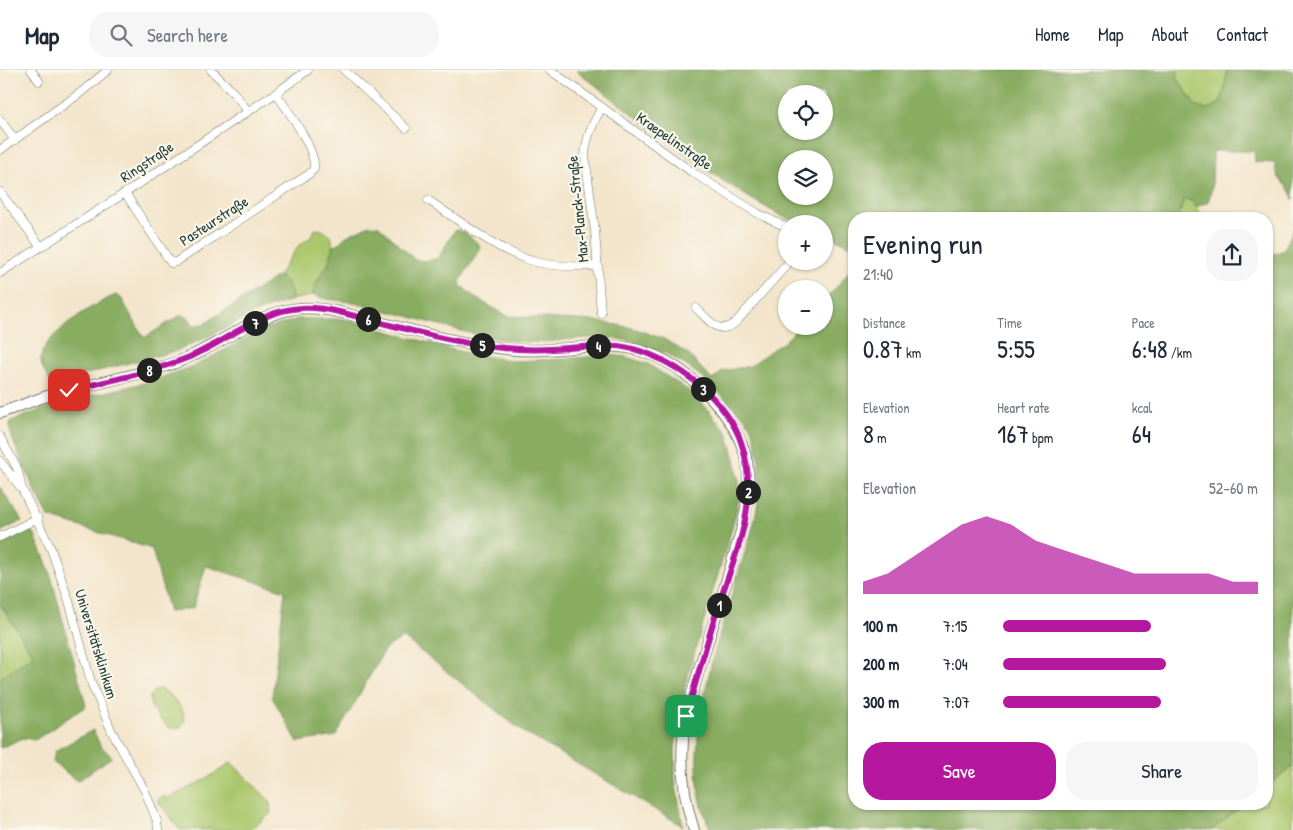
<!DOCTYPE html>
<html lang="en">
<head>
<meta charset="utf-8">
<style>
  :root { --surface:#fff; --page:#f6f6f7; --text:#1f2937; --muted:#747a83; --line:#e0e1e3; --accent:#b5179e }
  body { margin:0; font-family:"Patrick Hand",sans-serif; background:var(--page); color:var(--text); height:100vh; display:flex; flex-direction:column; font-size:19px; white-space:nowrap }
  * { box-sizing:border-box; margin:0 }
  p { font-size:16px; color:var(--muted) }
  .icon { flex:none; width:28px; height:28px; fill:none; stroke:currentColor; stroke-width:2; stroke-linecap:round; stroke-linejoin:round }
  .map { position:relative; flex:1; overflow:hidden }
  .details { position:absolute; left:848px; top:142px; width:425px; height:598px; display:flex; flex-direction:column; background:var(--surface); border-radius:20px; box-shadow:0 1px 4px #0004 }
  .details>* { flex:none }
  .tools { position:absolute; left:778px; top:15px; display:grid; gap:10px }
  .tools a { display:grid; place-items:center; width:55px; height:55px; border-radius:50%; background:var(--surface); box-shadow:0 1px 4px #0004; font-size:25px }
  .pin { position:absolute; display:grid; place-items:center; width:42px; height:42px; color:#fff; margin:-21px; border-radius:10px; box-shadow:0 2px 8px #0006 }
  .km { position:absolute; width:25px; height:25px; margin:-12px; border-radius:50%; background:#222; color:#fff; font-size:14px; line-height:25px; text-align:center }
  .round { display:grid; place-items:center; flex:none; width:52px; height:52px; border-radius:20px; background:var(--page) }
  .overview { display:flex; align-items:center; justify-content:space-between; height:85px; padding:0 15px }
  h1 { font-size:28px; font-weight:600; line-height:38px }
  .metrics { display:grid; grid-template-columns:repeat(3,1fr); gap:8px; height:85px; padding:5px 15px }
  .metrics div { display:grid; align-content:center }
  .metrics b { font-size:25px; font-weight:600 }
  .metrics small { font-size:14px; font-weight:400 }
  .metrics p { font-size:14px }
  .chart { height:140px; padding:10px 15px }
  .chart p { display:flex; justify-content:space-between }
  .chart svg { width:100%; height:90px; margin-top:5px; fill:var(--accent); opacity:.7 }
  .primary-button { display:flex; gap:10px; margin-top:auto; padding:10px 15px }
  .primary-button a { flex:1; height:58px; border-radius:20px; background:var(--accent); color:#fff; font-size:20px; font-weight:600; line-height:58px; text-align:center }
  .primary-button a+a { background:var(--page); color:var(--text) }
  ul { padding:0 15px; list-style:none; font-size:16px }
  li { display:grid; grid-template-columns:80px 60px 1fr; align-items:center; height:38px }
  li i { height:12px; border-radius:6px; background:var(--accent) }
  header { display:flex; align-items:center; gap:30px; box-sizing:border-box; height:70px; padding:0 25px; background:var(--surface); border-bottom:1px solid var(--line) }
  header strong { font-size:24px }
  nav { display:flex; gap:28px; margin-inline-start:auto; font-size:18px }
  .search { width:350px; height:45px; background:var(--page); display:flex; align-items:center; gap:12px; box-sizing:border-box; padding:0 18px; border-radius:20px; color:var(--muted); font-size:19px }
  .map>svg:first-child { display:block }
  .green { fill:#abc76d; stroke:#658250 }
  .forest { fill:#88ac60; stroke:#54744a; fill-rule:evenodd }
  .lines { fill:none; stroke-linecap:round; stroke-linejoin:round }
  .minor-casing { stroke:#697869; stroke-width:9 }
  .tertiary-casing { stroke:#697869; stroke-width:12 }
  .minor { stroke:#fff; stroke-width:8 }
  .tertiary { stroke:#fff; stroke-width:10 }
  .route-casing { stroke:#fff; stroke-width:10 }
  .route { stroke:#b5179e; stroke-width:6 }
  .labels { text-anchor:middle; stroke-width:4.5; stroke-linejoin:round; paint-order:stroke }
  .street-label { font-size:15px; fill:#1f3d34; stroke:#fbf7ec }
</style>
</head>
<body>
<header>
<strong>Map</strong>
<div class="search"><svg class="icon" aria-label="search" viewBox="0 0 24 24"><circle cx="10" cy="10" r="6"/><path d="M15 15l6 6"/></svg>Search here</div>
<nav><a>Home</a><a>Map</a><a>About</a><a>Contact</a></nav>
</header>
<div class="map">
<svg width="1293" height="760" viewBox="0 0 1293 760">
  <rect width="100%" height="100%" fill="#fbf7ec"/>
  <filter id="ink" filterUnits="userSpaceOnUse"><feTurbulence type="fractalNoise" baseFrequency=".02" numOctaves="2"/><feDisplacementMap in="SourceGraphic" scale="10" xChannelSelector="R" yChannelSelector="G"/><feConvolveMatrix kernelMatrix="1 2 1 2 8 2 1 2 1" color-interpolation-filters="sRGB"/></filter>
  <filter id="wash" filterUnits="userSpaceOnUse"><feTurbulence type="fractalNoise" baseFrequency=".0096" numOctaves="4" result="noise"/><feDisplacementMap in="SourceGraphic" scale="20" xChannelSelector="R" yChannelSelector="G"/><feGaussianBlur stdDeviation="1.12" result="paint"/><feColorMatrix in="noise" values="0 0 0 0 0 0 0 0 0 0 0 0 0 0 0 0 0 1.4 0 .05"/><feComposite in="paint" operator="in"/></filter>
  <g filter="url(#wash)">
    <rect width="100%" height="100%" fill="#f3e5cb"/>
    <g class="green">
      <polygon points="1177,0 1227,0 1225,18 1220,33 1208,39 1196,37 1178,9"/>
      <polygon points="1184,129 1192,131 1204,149 1178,149"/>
      <path d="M 315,159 L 322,160 L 331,166 C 339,194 314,203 313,225 L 292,230 C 291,219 289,211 278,206 L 299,175 L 310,168 Z"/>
      <polygon points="0,533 33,585 0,608"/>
      <path d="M 159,619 C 171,621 187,642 184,653 L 180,658 L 169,658 C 159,649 137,626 159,619 Z"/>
      <path d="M 231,692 L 270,731 L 271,743 L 250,760 L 180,760 L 157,730 L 164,726 L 166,729 C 189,718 211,708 231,692 Z"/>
      <polygon points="1293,696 1293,760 1211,760 1245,734 1266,734 1266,717"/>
    </g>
    <g class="forest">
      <path d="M 576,0 L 1177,0 L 1178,9 L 1196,37 L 1208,39 L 1220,33 L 1225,18 L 1227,0 L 1293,0 L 1293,130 C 1290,113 1276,114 1275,93 L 1255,92 L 1254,81 L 1213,81 L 1212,117 L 1208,132 L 1196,137 L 1192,131 L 1184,129 L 1178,149 L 854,149 L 854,177 L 824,164 L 824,154 L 800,154 L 781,146 L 750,128 L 707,100 L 626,39 ZM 786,24 L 824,24 L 824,61 L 786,61 ZM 786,89 L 824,89 L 824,126 L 786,126 Z"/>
      <path d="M 369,155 L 379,156 L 415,190 L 427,191 L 438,188 L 455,160 L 464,162 L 479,174 L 480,179 L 461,209 L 460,215 L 477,229 L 508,246 L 595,251 L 633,258 L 664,269 L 689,285 L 712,310 L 723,301 L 750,296 L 777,276 L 783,273 L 800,256 L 824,256 L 824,231 L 836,218 L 854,195 L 854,734 L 1245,734 L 1211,760 L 711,760 C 674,687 719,569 741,495 C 746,478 753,461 756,444 C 760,423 761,398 757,377 C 752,348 741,346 723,327 C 685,287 641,265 585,268 C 561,270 537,274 513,271 C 471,266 432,252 392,242 C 376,239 360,234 344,231 C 333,230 324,229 313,225 L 314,217 L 328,196 L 334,175 L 338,174 L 345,167 Z"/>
      <polygon points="1293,160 1293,696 1266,717 1266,187 1284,180"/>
      <path d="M 278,206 C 289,211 291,219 292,230 L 254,243 L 208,267 L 176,281 L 51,313 C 47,306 40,297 41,288 C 43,265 96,232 116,225 L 121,228 L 144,268 L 181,245 L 189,248 L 193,255 L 204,254 Z"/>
      <polygon points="298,249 344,249 458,281 512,291 564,289 610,285 626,287 648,294 694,324 727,362 735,389 739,409 739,429 731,461 686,611 679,648 675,679 675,710 683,756 522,661 403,567 385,579 336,666 298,672 272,627 285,521 206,496 193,538 169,542 152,479 49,447 34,419 14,373 9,358 11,351 59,333 148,312 197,295 261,260"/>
      <polygon points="0,417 22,451 0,462"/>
      <polygon points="27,458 34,463 49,499 86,636 35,670 23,668 0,678 0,608 33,585 0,533 0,471"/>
      <polygon points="93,660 100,675 112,687 77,711 53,692 55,681"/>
    </g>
  </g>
  <g filter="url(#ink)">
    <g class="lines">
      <defs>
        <g id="minor">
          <polyline points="31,0 39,11"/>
          <polyline points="211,0 233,22 248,41"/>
          <polyline points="344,0 406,58"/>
          <polyline points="550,0 692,102 757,143 786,157"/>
          <polyline points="0,50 15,70"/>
          <polyline points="0,80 79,24 108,0"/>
          <polyline points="0,122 41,177"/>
          <path d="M 125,123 L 171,193 L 176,192 L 309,104 L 314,99 C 317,80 287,40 276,23"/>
          <path d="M 428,130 C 460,151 500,183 536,192 C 556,197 577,197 598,196"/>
          <polyline points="0,203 125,123 276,23 308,0"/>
          <path d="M 696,238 C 709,250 719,268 737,251 L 790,191"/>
          <path d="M 601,243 L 595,161 L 585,86 C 586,67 593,53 602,37"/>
          <polyline points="0,367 17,398 22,419 51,479 69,531 91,612 112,662 145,721 157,751 158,760"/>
          <polyline points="0,391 21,418"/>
          <polyline points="0,467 38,448"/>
        </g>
        <path id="tertiary" d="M 0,343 C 18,337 36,329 54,324 C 93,314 133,306 172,294 C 215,280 257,241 301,238 C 314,238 326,239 339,242 C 397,256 457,275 517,280 C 561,283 605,268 648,283 C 673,292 695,310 713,330 C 729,348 742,368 747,392 C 752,425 743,457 733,488 C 722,529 708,569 696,610 C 693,622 688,634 686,647 C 679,685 682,723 694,760"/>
      </defs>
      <use href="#minor" class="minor-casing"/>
      <use href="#tertiary" class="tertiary-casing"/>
      <use href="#minor" class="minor"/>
      <use href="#tertiary" class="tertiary"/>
    </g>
  </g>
  <g class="lines" filter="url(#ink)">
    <defs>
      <path id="route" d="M 69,320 C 108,311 149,303 187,288 C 225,273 259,240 301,238 C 314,237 326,239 339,242 C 388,254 443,271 494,277 C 519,280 544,280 569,278 C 586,277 602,275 618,276 C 664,282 713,318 735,358 C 746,379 749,405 748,428 C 746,461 731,499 720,530 C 708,569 697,608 686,646"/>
    </defs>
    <use href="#route" class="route-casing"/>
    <use href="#route" class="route"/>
  </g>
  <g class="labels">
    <g class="street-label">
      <text transform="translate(674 71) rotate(35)" y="5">Kraepelinstraße</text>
      <text transform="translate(147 92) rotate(-34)" y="5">Ringstraße</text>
      <text transform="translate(578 139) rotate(-96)" y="5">Max-Planck-Straße</text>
      <text transform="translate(214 151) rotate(-33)" y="5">Pasteurstraße</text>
      <text transform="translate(96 574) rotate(73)" y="5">Universitätsklinikum</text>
    </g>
  </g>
</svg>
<div class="tools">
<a><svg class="icon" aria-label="locate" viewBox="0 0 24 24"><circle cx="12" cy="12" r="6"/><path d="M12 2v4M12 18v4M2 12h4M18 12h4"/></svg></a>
<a><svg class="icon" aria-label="layers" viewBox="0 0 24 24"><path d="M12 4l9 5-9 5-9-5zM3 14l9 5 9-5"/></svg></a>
<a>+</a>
<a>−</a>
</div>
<div class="pin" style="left:686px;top:646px;background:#1e9e55"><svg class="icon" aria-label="arrive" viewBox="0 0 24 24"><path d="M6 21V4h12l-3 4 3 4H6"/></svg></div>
<div class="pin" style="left:69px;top:320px;background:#d93025"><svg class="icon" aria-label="check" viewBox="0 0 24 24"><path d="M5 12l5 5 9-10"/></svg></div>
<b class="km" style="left:719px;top:535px">1</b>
<b class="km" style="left:748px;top:422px">2</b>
<b class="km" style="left:703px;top:319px">3</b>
<b class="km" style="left:598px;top:276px">4</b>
<b class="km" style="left:482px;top:275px">5</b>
<b class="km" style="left:368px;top:249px">6</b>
<b class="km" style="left:255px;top:253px">7</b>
<b class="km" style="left:149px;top:300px">8</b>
<section class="details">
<div class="overview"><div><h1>Evening run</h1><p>21:40</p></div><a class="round"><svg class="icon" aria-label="share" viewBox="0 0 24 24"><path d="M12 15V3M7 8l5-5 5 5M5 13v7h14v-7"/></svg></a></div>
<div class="metrics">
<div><p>Distance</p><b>0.87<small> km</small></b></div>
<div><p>Time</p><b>5:55</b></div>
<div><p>Pace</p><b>6:48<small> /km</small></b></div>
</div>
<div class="metrics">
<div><p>Elevation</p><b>8<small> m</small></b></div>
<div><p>Heart rate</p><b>167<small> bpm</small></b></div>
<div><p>kcal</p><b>64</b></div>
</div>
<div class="chart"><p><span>Elevation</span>52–60 m</p>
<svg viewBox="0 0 160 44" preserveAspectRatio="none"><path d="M0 44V38L10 34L20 26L30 18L40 10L50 6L60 10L70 18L80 22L90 26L100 30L110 34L120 34L130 34L140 34L150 38L160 38V44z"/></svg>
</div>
<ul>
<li><b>100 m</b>7:15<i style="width:58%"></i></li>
<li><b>200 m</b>7:04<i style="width:64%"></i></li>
<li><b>300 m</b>7:07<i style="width:62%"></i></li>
</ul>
<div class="primary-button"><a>Save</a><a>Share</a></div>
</section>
</div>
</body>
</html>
